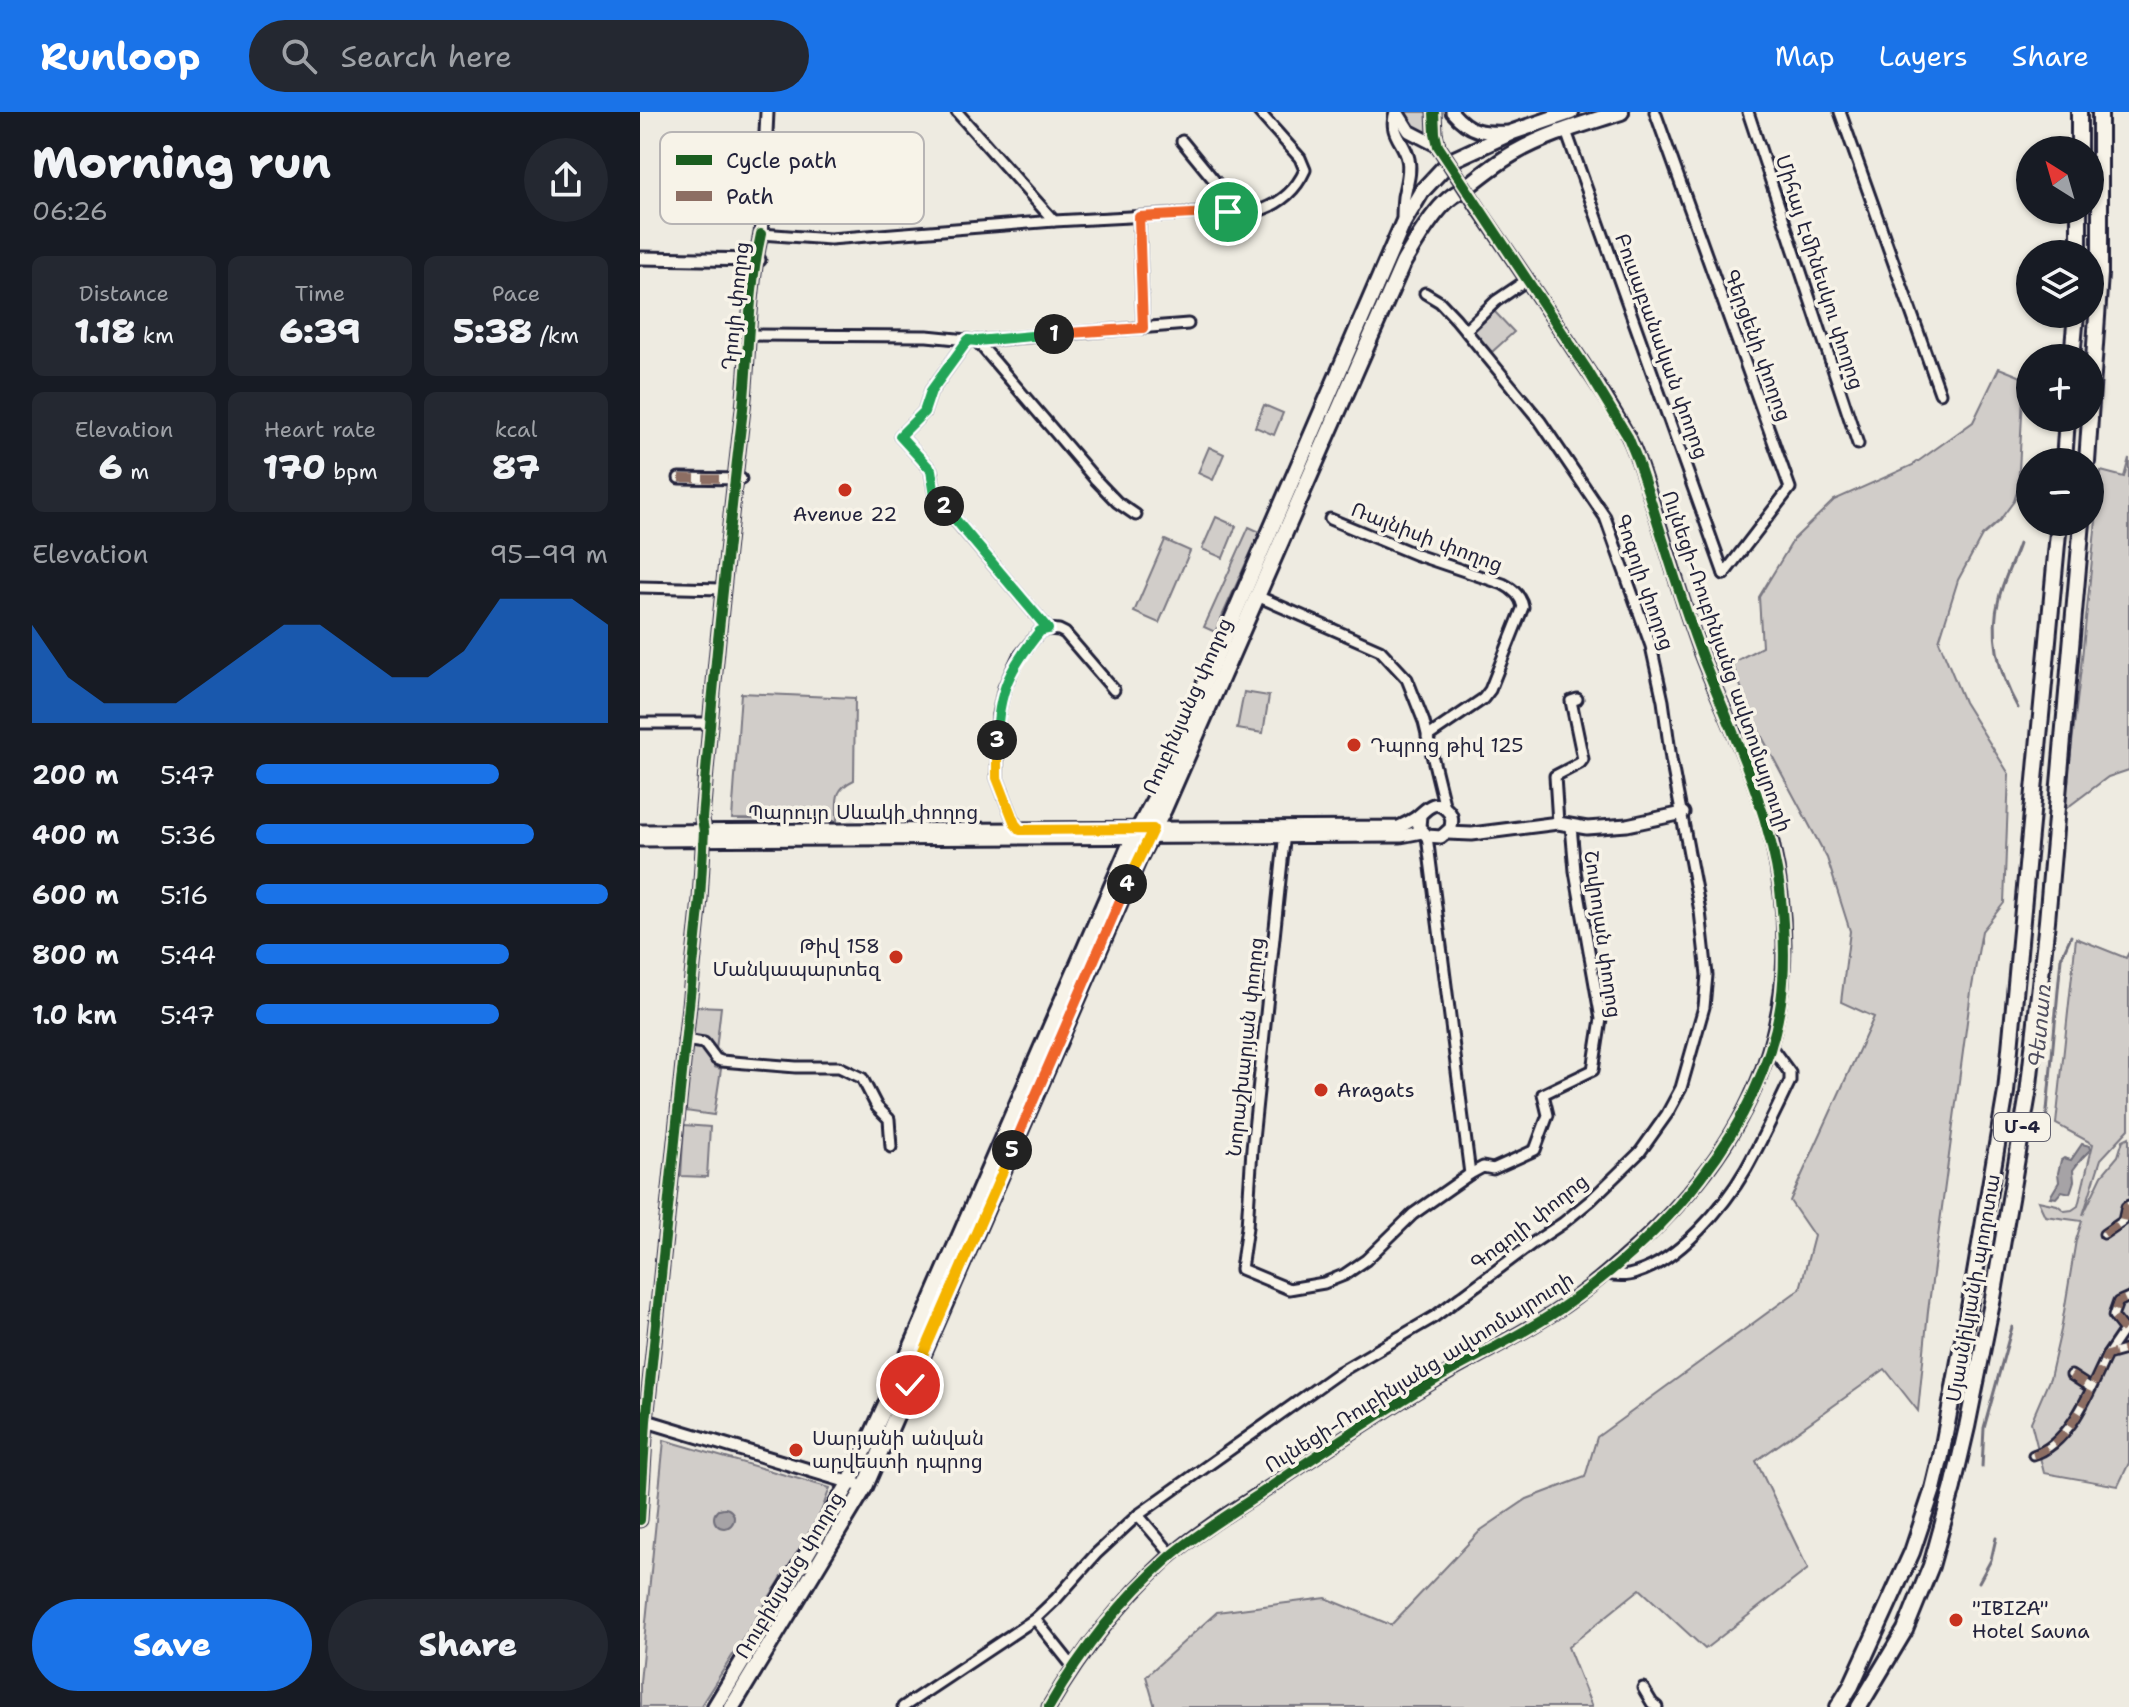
<!DOCTYPE html>
<html lang="en">
<head>
<meta charset="utf-8">
<style>
  :root { --surface:#171b24; --page:#242831; --text:#f1f3f6; --muted:#9ea1a6; --accent:#1a73e8 }
  body { margin:0; font-family:"Shantell Sans","Noto Sans Armenian",sans-serif; background:var(--page); color:var(--text); height:100vh; display:flex; flex-direction:column; font-size:30px; white-space:nowrap }
  * { box-sizing:border-box; margin:0 }
  p { font-size:26px; color:var(--muted) }
  .icon { flex:none; width:44px; height:44px; fill:none; stroke:currentColor; stroke-width:2; stroke-linecap:round; stroke-linejoin:round }
  .map { position:relative; flex:1; overflow:hidden }
  .panel { display:flex; flex-direction:column; background:var(--surface); width:640px }
  .panel>* { flex:none }
  .needle { width:52px; rotate:323deg }
  .controls { position:absolute; left:1376px; top:24px; display:grid; gap:16px }
  .controls a { display:grid; place-items:center; width:88px; height:88px; border-radius:50%; background:var(--surface); box-shadow:0 2px 6px #0004; font-size:40px }
  .pin { position:absolute; display:grid; place-items:center; width:68px; height:68px; color:#fff; margin:-34px; border:4px solid #fff; border-radius:50%; box-shadow:0 2px 8px #0007 }
  .km { position:absolute; width:40px; height:40px; margin:-20px; border-radius:50%; background:#222; color:#fff; font-size:22px; line-height:40px; text-align:center }
  .round { display:grid; place-items:center; flex:none; width:84px; height:84px; border-radius:42px; background:var(--page) }
  .head { display:flex; align-items:center; justify-content:space-between; height:136px; padding:0 32px }
  h1 { font-size:44px; font-weight:800; line-height:60px }
  .figures { display:grid; grid-template-columns:repeat(3,1fr); gap:12px; height:136px; padding:8px 32px }
  .figures div { display:grid; align-content:center; border-radius:12px; background:var(--page); text-align:center }
  .figures b { font-size:34px; font-weight:800 }
  .figures small { font-size:22px; font-weight:400 }
  .figures p { font-size:22px }
  .chart { height:224px; padding:16px 32px }
  .chart p { display:flex; justify-content:space-between }
  .chart svg { width:100%; height:144px; margin-top:8px; fill:var(--accent); opacity:.7 }
  .button { display:flex; gap:16px; margin-top:auto; padding:16px 32px }
  .button a { flex:1; height:92px; border-radius:48px; background:var(--accent); color:#fff; font-size:32px; font-weight:800; line-height:92px; text-align:center }
  .button a+a { background:var(--page); color:var(--text) }
  ul { padding:0 32px; list-style:none; font-size:26px }
  li { display:grid; grid-template-columns:128px 96px 1fr; align-items:center; height:60px }
  li i { height:20px; border-radius:10px; background:var(--accent) }
  header { display:flex; align-items:center; gap:48px; box-sizing:border-box; height:112px; padding:0 40px; background:var(--accent); color:#fff }
  header strong { font-size:38px }
  nav { display:flex; gap:44px; margin-inline-start:auto; font-size:28px }
  .search { width:560px; height:72px; background:var(--page); display:flex; align-items:center; gap:20px; box-sizing:border-box; padding:0 28px; border-radius:44px; color:var(--muted); font-size:30px }
  main { display:flex; flex:1; min-height:0 }
  .map>svg:first-child { display:block }
  .green { fill:#d1cdc9; stroke:#7a7882; stroke-width:2 }
  .water { fill:#a6a3a6; stroke:#716f7b; stroke-width:2 }
  .lines { fill:none; stroke-linecap:round; stroke-linejoin:round }
  .stream { stroke:#716f7b; stroke-width:3 }
  .pedestrian-casing { stroke:#22223b; stroke-width:13 }
  .minor-casing { stroke:#22223b; stroke-width:15 }
  .tertiary-casing { stroke:#22223b; stroke-width:17 }
  .primary-casing { stroke:#22223b; stroke-width:20 }
  .trunk-casing { stroke:#22223b; stroke-width:20 }
  .pedestrian { stroke:#f7f3e8; stroke-width:7 }
  .minor { stroke:#f7f3e8; stroke-width:9 }
  .tertiary { stroke:#f7f3e8; stroke-width:11 }
  .primary { stroke:#f7f3e8; stroke-width:14 }
  .trunk { stroke:#f7f3e8; stroke-width:14 }
  .tertiary-bridge-casing { stroke:#22223b; stroke-width:17; stroke-linecap:butt }
  .tertiary-bridge { stroke:#f7f3e8; stroke-width:11 }
  .quiet { stroke:#8d6e63; stroke-width:8; stroke-dasharray:16 8; stroke-linecap:butt }
  .cycleway-casing { stroke:#f7f3e8; stroke-width:15 }
  .cycleway { stroke:#1b5e20; stroke-width:10 }
  .split-1-casing { stroke:#fff; stroke-width:16 }
  .split-2-casing { stroke:#fff; stroke-width:16 }
  .split-3-casing { stroke:#fff; stroke-width:16 }
  .split-4-casing { stroke:#fff; stroke-width:16 }
  .split-5-casing { stroke:#fff; stroke-width:16 }
  .split-6-casing { stroke:#fff; stroke-width:16 }
  .split-1 { stroke:#f0652b; stroke-width:10 }
  .split-2 { stroke:#22a559; stroke-width:10 }
  .split-3 { stroke:#22a559; stroke-width:10 }
  .split-4 { stroke:#f5b400; stroke-width:10 }
  .split-5 { stroke:#f0652b; stroke-width:10 }
  .split-6 { stroke:#f5b400; stroke-width:10 }
  .poi-dot { fill:#c8321e; stroke:#f7f3e8; stroke-width:3 }
  .labels { text-anchor:middle; stroke-width:7; stroke-linejoin:round; paint-order:stroke }
  .shield { fill:#f7f3e8; stroke:#62616f; stroke-width:2 }
  .shield-label { font-size:18px; font-weight:bold; fill:#22223b }
  .street-label { font-size:20px; fill:#22223b; stroke:#f7f3e8 }
  .poi-label { font-size:20px; fill:#22223b; stroke:#f7f3e8; text-anchor:start }
  .water-label { font-size:22px; font-style:italic; fill:#504f60; stroke:#f7f3e8 }
  .key { fill:#f7f3e8; stroke:#b7b4b4; stroke-width:2 }
  .key-label { font-size:22px; fill:#22223b }
</style>
</head>
<body>
<header>
<strong>Runloop</strong>
<div class="search"><svg class="icon" aria-label="search" viewBox="0 0 24 24"><circle cx="10" cy="10" r="6"/><path d="M15 15l6 6"/></svg>Search here</div>
<nav><a>Map</a><a>Layers</a><a>Share</a></nav>
</header>
<main>
<section class="panel">
<div class="head"><div><h1>Morning run</h1><p>06:26</p></div><a class="round"><svg class="icon" aria-label="share" viewBox="0 0 24 24"><path d="M12 15V3M7 8l5-5 5 5M5 13v7h14v-7"/></svg></a></div>
<div class="figures">
<div><p>Distance</p><b>1.18<small> km</small></b></div>
<div><p>Time</p><b>6:39</b></div>
<div><p>Pace</p><b>5:38<small> /km</small></b></div>
</div>
<div class="figures">
<div><p>Elevation</p><b>6<small> m</small></b></div>
<div><p>Heart rate</p><b>170<small> bpm</small></b></div>
<div><p>kcal</p><b>87</b></div>
</div>
<div class="chart"><p><span>Elevation</span>95–99 m</p>
<svg viewBox="0 0 160 44" preserveAspectRatio="none"><path d="M0 44V14L10 30L20 38L30 38L40 38L50 30L60 22L70 14L80 14L90 22L100 30L110 30L120 22L130 6L140 6L150 6L160 14V44z"/></svg>
</div>
<ul>
<li><b>200 m</b>5:47<i style="width:69%"></i></li>
<li><b>400 m</b>5:36<i style="width:79%"></i></li>
<li><b>600 m</b>5:16<i style="width:100%"></i></li>
<li><b>800 m</b>5:44<i style="width:72%"></i></li>
<li><b>1.0 km</b>5:47<i style="width:69%"></i></li>
</ul>
<div class="button"><a>Save</a><a>Share</a></div>
</section>
<div class="map">
<svg width="1489" height="1595" viewBox="0 0 1489 1595">
  <rect width="100%" height="100%" fill="#eeebe1"/>
  <filter id="ink" filterUnits="userSpaceOnUse"><feTurbulence type="fractalNoise" baseFrequency=".0125" numOctaves="2"/><feDisplacementMap in="SourceGraphic" scale="16" xChannelSelector="R" yChannelSelector="G"/><feConvolveMatrix kernelMatrix="1 2 1 2 8 2 1 2 1" color-interpolation-filters="sRGB"/></filter>
  <g filter="url(#ink)">
    <g class="green">
      <polygon points="766,0 791,0 791,24 773,18 765,5"/>
      <polygon points="854,199 874,220 852,240 833,218"/>
      <polygon points="1359,256 1384,266 1378,377 1374,389 1359,409 1342,424 1318,468 1299,529 1324,590 1369,662 1364,791 1342,819 1331,880 1288,1199 1278,1299 1245,1257 1116,1349 1168,1457 1065,1537 1000,1477 928,1535 952,1595 515,1595 506,1564 577,1500 686,1486 751,1513 841,1418 887,1387 945,1365 957,1325 1160,1177 1174,1124 1150,1089 1234,905 1201,890 1210,819 1187,746 1114,610 1092,551 1122,535 1119,485 1154,427 1194,388 1273,353 1333,310"/>
      <polygon points="624,293 643,301 634,323 615,315"/>
      <polygon points="569,335 584,342 573,368 558,361"/>
      <polygon points="1489,346 1489,658 1468,665 1424,698 1441,556 1461,359 1484,365"/>
      <polygon points="576,405 596,414 583,446 562,437"/>
      <polygon points="609,415 620,420 575,520 564,515"/>
      <polygon points="525,428 550,439 519,511 494,500"/>
      <polygon points="604,580 629,584 623,621 597,617"/>
      <path d="M 101,581 L 215,586 L 214,668 C 193,678 197,688 197,709 L 92,707 Z"/>
      <polygon points="1436,826 1486,846 1489,840 1489,1017 1461,1047 1443,1103 1462,1063 1478,1044 1483,1028 1489,1025 1489,1351 1478,1374 1404,1361 1391,1310 1410,1266 1421,1218 1436,1128 1442,1109 1405,1104 1398,1089 1417,1093 1425,1099 1432,1098 1438,1094 1453,1032 1416,1012"/>
      <polygon points="56,894 81,895 74,955 81,957 74,1003 45,999"/>
      <polygon points="44,1013 70,1015 67,1065 41,1064"/>
      <polygon points="24,1328 190,1376 178,1408 60,1595 0,1595 0,1570"/>
    </g>
    <g class="water">
      <polygon points="1442,1032 1450,1034 1451,1037 1442,1046 1433,1058 1434,1069 1430,1081 1422,1079 1416,1086 1410,1085 1419,1070 1418,1061 1421,1048 1424,1046 1431,1048"/>
      <circle cx="84" cy="1406" r="10"/>
    </g>
    <g class="lines">
      <g class="stream">
        <path d="M 1378,596 C 1359,562 1349,525 1359,486 C 1363,468 1373,450 1379,432"/>
        <polyline points="1406,1010 1421,846 1431,824"/>
        <polyline points="1342,1355 1344,1316 1372,1215"/>
        <polyline points="1339,1470 1351,1448 1356,1426"/>
      </g>
      <defs>
        <g id="pedestrian">
          <polyline points="1464,1122 1483,1109 1486,1095 1489,1093"/>
          <polyline points="1484,1218 1473,1204 1478,1190 1489,1185"/>
          <polyline points="1467,1243 1484,1218 1489,1216"/>
          <polyline points="1431,1263 1451,1276"/>
          <path d="M 1393,1343 C 1431,1332 1451,1276 1467,1243 L 1489,1237"/>
        </g>
        <g id="minor">
          <polyline points="317,0 414,109"/>
          <polyline points="1015,0 1150,376 1084,462"/>
          <polyline points="1108,0 1218,332"/>
          <polyline points="1200,0 1300,281"/>
          <polyline points="926,19 1084,462"/>
          <polyline points="542,29 587,84 588,100"/>
          <polyline points="499,105 503,216"/>
          <path d="M 121,122 L 190,127 L 414,109 L 621,98 C 641,91 656,78 665,58 L 660,46 L 619,0"/>
          <polyline points="826,218 856,189 887,168"/>
          <polyline points="110,223 287,224 337,229 548,212"/>
          <polyline points="328,228 291,279 284,300 260,324 291,358 295,384 408,517 419,518 425,521 474,578"/>
          <polyline points="337,229 456,368 477,390 496,403"/>
          <polyline points="39,366 101,367"/>
          <path d="M 690,407 L 777,443 L 863,472 C 873,477 881,484 883,495 L 850,578 L 843,587 L 787,625"/>
          <polyline points="0,475 82,477"/>
          <polyline points="617,484 740,538 767,567 784,610 805,696"/>
          <polyline points="0,611 70,611"/>
          <polyline points="918,711 915,664 940,651 943,647 931,589 937,587"/>
          <polyline points="380,718 375,712 357,666 358,603 364,576 378,546 400,519 408,517"/>
          <polyline points="645,720 612,1037 607,1115 601,1157 649,1177 684,1171 704,1163 726,1148 773,1102 830,1062 843,1055 853,1057 895,1038 908,1003 903,982 953,958 961,907 935,759 931,714"/>
          <polyline points="787,724 830,1062"/>
          <polyline points="44,928 64,931 76,947 81,949 156,955 199,955 222,966 237,995 249,1007 251,1035"/>
          <path d="M 966,1162 C 976,1164 986,1165 996,1161 C 1039,1148 1084,1095 1106,1057 C 1122,1028 1136,998 1150,969 L 1150,961 L 1131,935"/>
          <polyline points="498,1403 532,1443"/>
          <polyline points="395,1507 434,1556"/>
          <polyline points="1003,1576 1012,1591 1017,1595"/>
          <polyline points="263,1595 395,1507 416,1487 456,1442 498,1403 698,1261 794,1205 893,1131 923,1111 951,1088 1000,1040 1027,1002 1041,976 1064,895 1067,863 1060,799 1031,647 1023,589 1011,534 965,405 900,309 816,207 800,190 785,181"/>
        </g>
        <g id="tertiary">
          <path d="M 756,0 C 749,23 764,28 768,47 C 771,60 766,73 764,85 C 763,93 763,102 763,111"/>
          <polyline points="757,0 769,19 798,34"/>
          <polyline points="794,0 795,21 798,34"/>
          <path d="M 812,0 C 830,21 842,21 869,20"/>
          <polyline points="121,126 127,0"/>
          <polyline points="0,146 119,148"/>
          <path d="M 0,719 L 759,715 C 765,712 772,709 777,705 C 786,698 794,686 806,697 C 813,703 812,709 811,716 L 801,725 L 787,724 L 779,715 L 780,703"/>
          <polyline points="807,721 832,722 918,711 947,716 987,713 1043,701"/>
          <polyline points="0,728 761,724 782,720"/>
          <polyline points="0,1307 225,1375"/>
          <path d="M 0,1408 L 6,1309 L 60,787 L 64,719 L 62,707 C 73,570 87,433 103,297 C 109,239 108,179 121,122"/>
          <path d="M 409,1595 C 441,1540 481,1489 528,1446 C 559,1419 596,1397 630,1375 C 686,1337 741,1300 799,1266 C 832,1247 866,1230 899,1210 C 935,1189 966,1162 997,1134 C 1120,1022 1169,894 1132,730 C 1117,665 1085,604 1061,542 C 1042,491 1028,439 1011,387 C 1004,366 998,344 988,324 C 972,293 951,264 932,235 C 902,190 872,145 841,100"/>
        </g>
        <g id="primary">
          <polyline points="75,1595 210,1370 258,1266 488,737 515,686 763,111 782,79 810,49 873,20 931,0"/>
          <path d="M 92,1595 L 225,1375 L 499,746 L 524,697 L 763,151 C 775,131 800,86 822,79 C 839,65 855,52 874,41 C 907,22 945,12 981,0"/>
        </g>
        <g id="trunk">
          <polyline points="1439,0 1439,38"/>
          <polyline points="1439,98 1439,142"/>
          <polyline points="1432,246 1436,202"/>
          <polyline points="1450,304 1460,162 1460,0"/>
          <polyline points="1424,350 1427,306"/>
          <polyline points="1447,350 1450,306"/>
          <polyline points="1198,1595 1211,1574 1272,1440 1293,1377 1301,1344 1331,1185 1366,980 1419,410"/>
          <polyline points="1219,1595 1265,1518 1291,1454 1313,1375 1327,1315 1353,1186 1388,982 1407,809 1442,410"/>
        </g>
      </defs>
      <use href="#pedestrian" class="pedestrian-casing"/>
      <use href="#minor" class="minor-casing"/>
      <use href="#tertiary" class="tertiary-casing"/>
      <use href="#primary" class="primary-casing"/>
      <use href="#trunk" class="trunk-casing"/>
      <use href="#pedestrian" class="pedestrian"/>
      <use href="#minor" class="minor"/>
      <use href="#tertiary" class="tertiary"/>
      <use href="#primary" class="primary"/>
      <use href="#trunk" class="trunk"/>
      <defs>
        <polyline id="tertiary-bridge" points="798,34 841,100"/>
      </defs>
      <use href="#tertiary-bridge" class="tertiary-bridge-casing"/>
      <use href="#tertiary-bridge" class="tertiary-bridge"/>
      <g class="quiet">
        <polyline points="39,366 101,367"/>
        <polyline points="1464,1122 1483,1109 1486,1095 1489,1093"/>
        <polyline points="1484,1218 1473,1204 1478,1190 1489,1185"/>
        <polyline points="1431,1263 1451,1276"/>
        <path d="M 1393,1343 C 1431,1332 1451,1276 1467,1243 L 1489,1237"/>
      </g>
      <defs>
        <g id="cycleway">
          <path d="M 0,1408 L 6,1309 L 60,787 L 64,719 L 62,707 C 73,570 87,433 103,297 C 109,239 108,179 121,122"/>
          <path d="M 409,1595 C 441,1539 482,1487 531,1444 C 557,1422 588,1403 617,1384 C 677,1343 738,1302 800,1265 C 840,1242 882,1223 920,1197 C 1022,1127 1122,1017 1141,890 C 1146,853 1144,813 1140,777 C 1129,696 1093,622 1063,547 C 1038,482 1020,414 997,347 L 988,325 L 948,259 L 798,34 L 795,21 L 794,0"/>
        </g>
      </defs>
      <use href="#cycleway" class="cycleway-casing"/>
      <use href="#cycleway" class="cycleway"/>
    </g>
  </g>
  <g class="lines" filter="url(#ink)">
    <defs>
      <polyline id="split-1" points="414,222 503,216 499,105 588,100"/>
      <polyline id="split-2" points="304,394 295,384 291,358 260,324 284,300 291,279 328,228 337,229 414,222"/>
      <path id="split-3" d="M 304,394 L 408,517 L 400,519 C 370,556 358,579 357,628"/>
      <polyline id="split-4" points="357,628 357,666 375,712 380,718 513,717 487,772"/>
      <polyline id="split-5" points="372,1038 487,772"/>
      <polyline id="split-6" points="270,1273 372,1038"/>
    </defs>
    <use href="#split-1" class="split-1-casing"/>
    <use href="#split-2" class="split-2-casing"/>
    <use href="#split-3" class="split-3-casing"/>
    <use href="#split-4" class="split-4-casing"/>
    <use href="#split-5" class="split-5-casing"/>
    <use href="#split-6" class="split-6-casing"/>
    <use href="#split-1" class="split-1"/>
    <use href="#split-2" class="split-2"/>
    <use href="#split-3" class="split-3"/>
    <use href="#split-4" class="split-4"/>
    <use href="#split-5" class="split-5"/>
    <use href="#split-6" class="split-6"/>
  </g>
  <g class="poi-dot">
    <circle cx="205" cy="378" r="8"/>
    <circle cx="714" cy="633" r="8"/>
    <circle cx="256" cy="845" r="8"/>
    <circle cx="681" cy="978" r="8"/>
    <circle cx="156" cy="1338" r="8"/>
    <circle cx="1316" cy="1508" r="8"/>
  </g>
  <g class="labels">
    <rect class="shield" x="1354" y="1001" width="56" height="28" rx="6"/>
    <g class="shield-label">
      <text x="1382" y="1021">Մ-4</text>
    </g>
    <g class="street-label">
      <text transform="translate(1180 160) rotate(72)" y="7">Միհայ Էմինեսկու փողոց</text>
      <text transform="translate(95 194) rotate(-84)" y="7">Դրոյի փողոց</text>
      <text transform="translate(1118 233) rotate(70)" y="7">Գերցենի փողոց</text>
      <text transform="translate(1022 234) rotate(70)" y="7">Բուսաբանական փողոց</text>
      <text transform="translate(787 425) rotate(21)" y="7">Ռայնիսի փողոց</text>
      <text transform="translate(1005 470) rotate(71)" y="7">Գոգոլի փողոց</text>
      <text transform="translate(1087 549) rotate(71)" y="7">Ուլնեցի-Ռուբինյանց ավտոմայրուղի</text>
      <text transform="translate(547 594) rotate(-66)" y="7">Ռուբինյանց փողոց</text>
      <text x="223" y="707">Պարույր Սևակի փողոց</text>
      <text transform="translate(963 822) rotate(82)" y="7">Շովրոյան փողոց</text>
      <text transform="translate(605 935) rotate(-84)" y="7">Նորաշխարյան փողոց</text>
      <text transform="translate(889 1110) rotate(-38)" y="7">Գոգոլի փողոց</text>
      <text transform="translate(1333 1176) rotate(-80)" y="7">Մյասնիկյանի պողոտա</text>
      <text transform="translate(779 1260) rotate(-32)" y="7">Ուլնեցի-Ռուբինյանց ավտոմայրուղի</text>
      <text transform="translate(149 1463) rotate(-59)" y="7">Ռուբինյանց փողոց</text>
    </g>
    <g class="poi-label">
      <text x="205" y="409" text-anchor="middle">Avenue 22</text>
      <text x="730" y="640">Դպրոց թիվ 125</text>
      <text x="240" y="841" text-anchor="end">Թիվ 158<tspan x="240" dy="23">Մանկապարտեզ</tspan></text>
      <text x="697" y="985">Aragats</text>
      <text x="172" y="1333">Սարյանի անվան<tspan x="172" dy="23">արվեստի դպրոց</tspan></text>
      <text x="1332" y="1503">"IBIZA"<tspan x="1332" dy="23">Hotel Sauna</tspan></text>
    </g>
    <g class="water-label">
      <text transform="translate(1399 915) rotate(-85)" y="8">Գետառ</text>
    </g>
  </g>
  <rect x="20" y="20" width="264" height="92" rx="12" class="key"/>
  <rect x="36" y="43" width="36" height="10" fill="#1b5e20"/>
  <rect x="36" y="79" width="36" height="10" fill="#8d6e63"/>
  <g class="key-label">
    <text x="86" y="56">Cycle path</text>
    <text x="86" y="92">Path</text>
  </g>
</svg>
<div class="controls">
<a><svg class="needle" viewBox="-14 -14 28 28"><path d="M0-13l5 13h-10z" fill="#e53935"/><path d="M0 13l5-13h-10z" fill="#9ea1a6"/></svg></a>
<a><svg class="icon" aria-label="layers" viewBox="0 0 24 24"><path d="M12 4l9 5-9 5-9-5zM3 14l9 5 9-5"/></svg></a>
<a>+</a>
<a>−</a>
</div>
<div class="pin" style="left:588px;top:100px;background:#1e9e55"><svg class="icon" aria-label="arrive" viewBox="0 0 24 24"><path d="M6 21V4h12l-3 4 3 4H6"/></svg></div>
<div class="pin" style="left:270px;top:1273px;background:#d93025"><svg class="icon" aria-label="check" viewBox="0 0 24 24"><path d="M5 12l5 5 9-10"/></svg></div>
<b class="km" style="left:414px;top:222px">1</b>
<b class="km" style="left:304px;top:394px">2</b>
<b class="km" style="left:357px;top:628px">3</b>
<b class="km" style="left:487px;top:772px">4</b>
<b class="km" style="left:372px;top:1038px">5</b>
</div>
</main>
</body>
</html>
